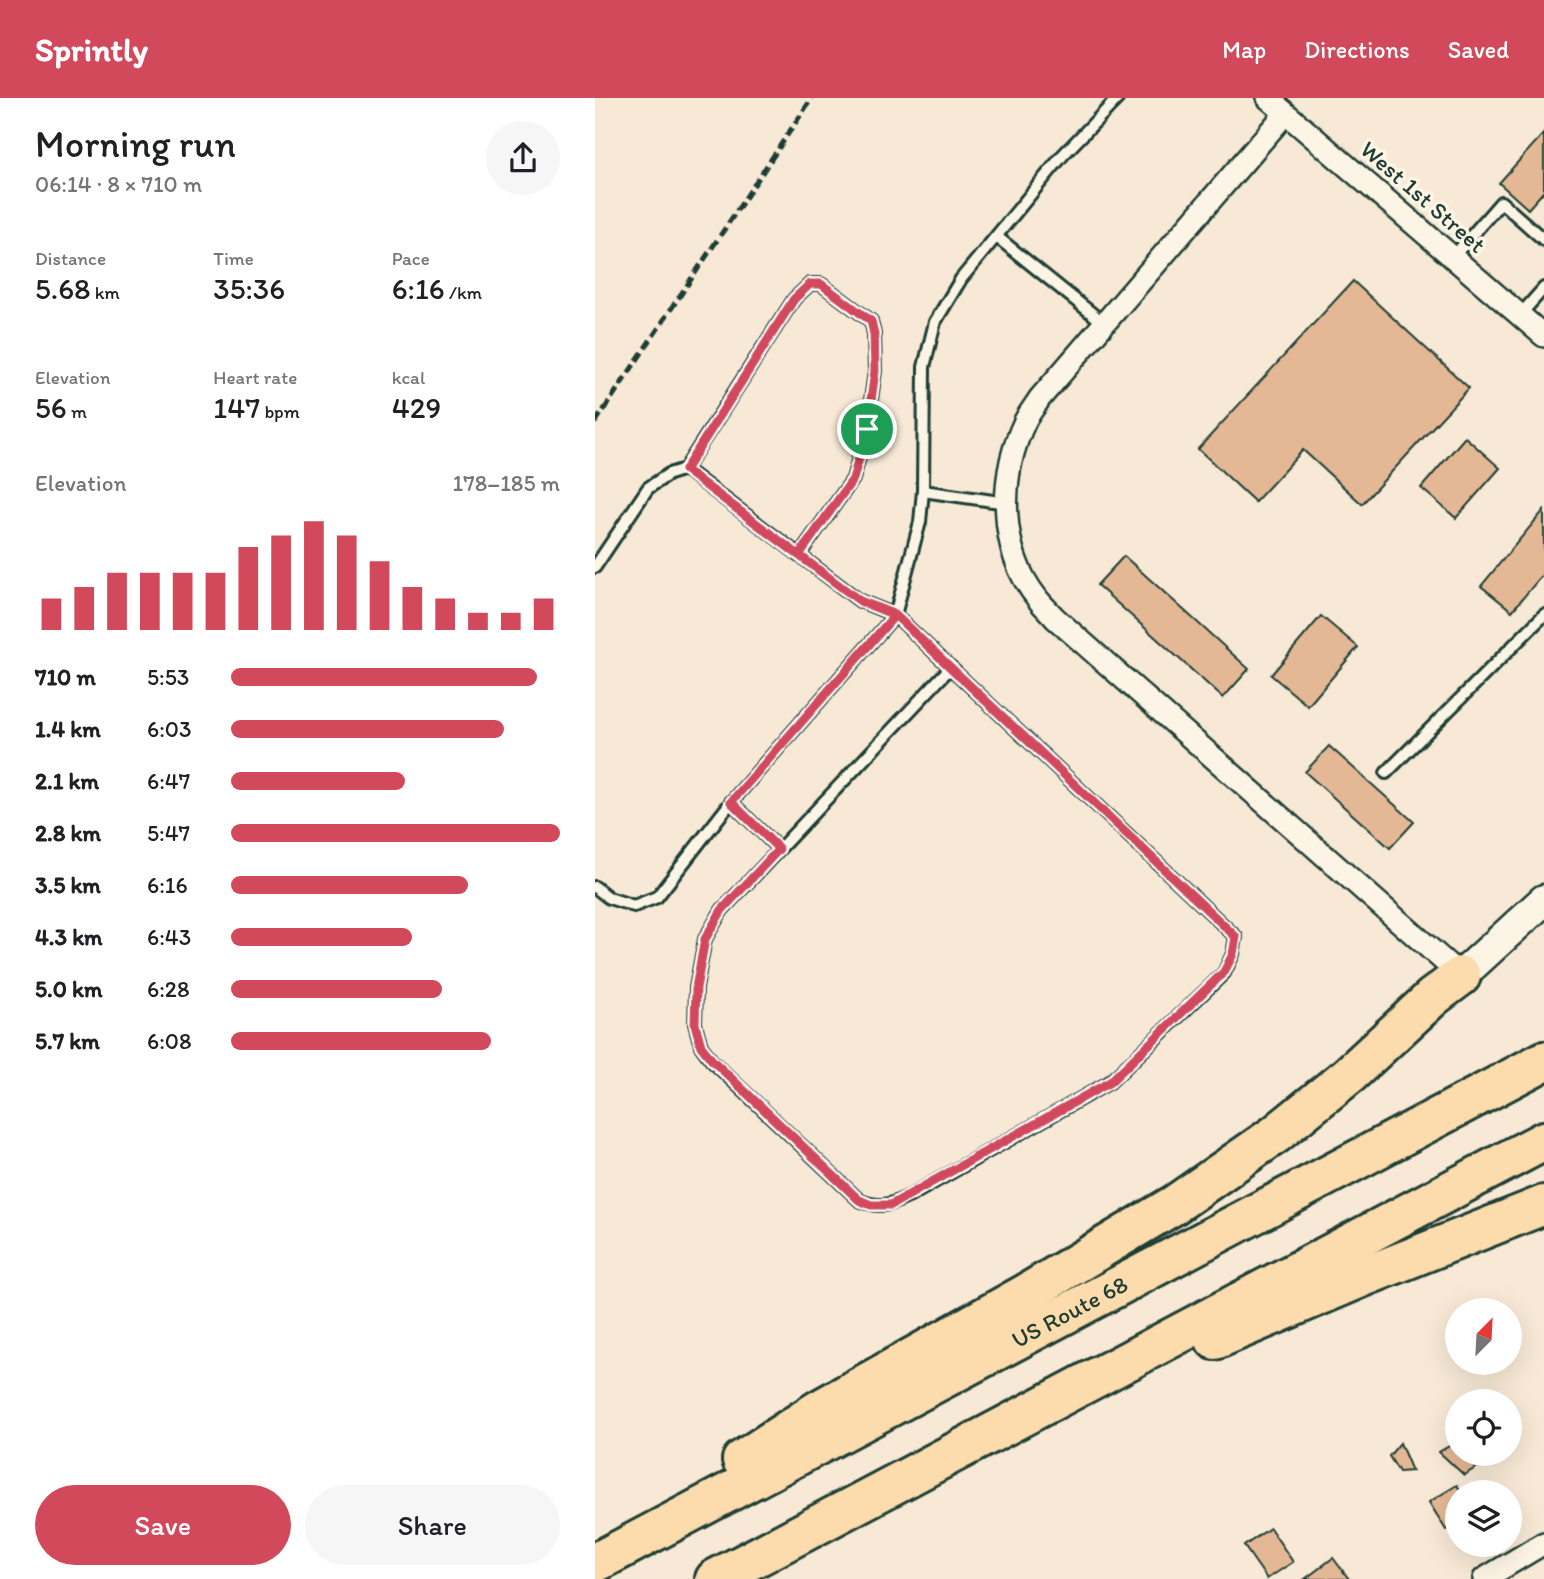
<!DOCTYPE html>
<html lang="en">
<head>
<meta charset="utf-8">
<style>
  :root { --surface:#fff; --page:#f6f6f6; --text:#202124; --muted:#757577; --accent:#d1495b }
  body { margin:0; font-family:Itim,sans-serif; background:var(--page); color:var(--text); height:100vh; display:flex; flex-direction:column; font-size:26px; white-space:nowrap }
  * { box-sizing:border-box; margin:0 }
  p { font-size:23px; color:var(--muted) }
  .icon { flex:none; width:38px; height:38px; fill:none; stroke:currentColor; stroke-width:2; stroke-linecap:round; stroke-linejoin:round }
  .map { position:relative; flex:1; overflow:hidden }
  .details { display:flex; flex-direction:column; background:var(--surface); width:595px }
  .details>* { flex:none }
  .needle { width:46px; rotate:24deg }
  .buttons { position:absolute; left:850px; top:1200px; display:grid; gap:14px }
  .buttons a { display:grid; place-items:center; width:77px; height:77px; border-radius:50%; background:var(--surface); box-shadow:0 7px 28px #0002; font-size:35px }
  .pin { position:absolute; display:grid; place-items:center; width:60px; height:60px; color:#fff; margin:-30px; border:4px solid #fff; border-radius:50%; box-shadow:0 2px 7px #0007 }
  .round { display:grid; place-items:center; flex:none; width:74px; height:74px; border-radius:37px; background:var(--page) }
  .headline { display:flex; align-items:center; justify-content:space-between; height:119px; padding:0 35px }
  h1 { font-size:38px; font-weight:600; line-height:52px }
  .figures { display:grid; grid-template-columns:repeat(3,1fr); gap:10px; height:119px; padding:7px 35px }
  .figures div { display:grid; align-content:center }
  .figures b { font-size:30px; font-weight:600 }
  .figures small { font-size:19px; font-weight:400 }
  .figures p { font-size:19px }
  .chart { height:196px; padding:14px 35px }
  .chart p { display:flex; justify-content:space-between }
  .chart svg { width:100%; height:126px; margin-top:7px; stroke:var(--accent); stroke-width:6 }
  .cta { display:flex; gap:14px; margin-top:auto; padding:14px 35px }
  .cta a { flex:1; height:80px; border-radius:42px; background:var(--accent); color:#fff; font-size:28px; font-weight:600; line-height:80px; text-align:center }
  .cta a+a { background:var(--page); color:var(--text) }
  ul { padding:0 35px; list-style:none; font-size:23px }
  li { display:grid; grid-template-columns:112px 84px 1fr; align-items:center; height:52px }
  li i { height:18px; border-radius:9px; background:var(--accent) }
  header { display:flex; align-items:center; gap:42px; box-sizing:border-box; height:98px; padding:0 35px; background:var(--accent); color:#fff }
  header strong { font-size:33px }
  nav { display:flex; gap:38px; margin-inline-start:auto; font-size:24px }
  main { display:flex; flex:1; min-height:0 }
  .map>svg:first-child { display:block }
  .building { fill:#e4b895; stroke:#1f3d34; stroke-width:2 }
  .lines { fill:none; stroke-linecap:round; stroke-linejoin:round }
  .service-casing { stroke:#1f3d34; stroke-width:16 }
  .minor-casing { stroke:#1f3d34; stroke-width:26 }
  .secondary-casing { stroke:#1f3d34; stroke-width:35 }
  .motorway-casing { stroke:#1f3d34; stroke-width:44 }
  .service { stroke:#fcf5e5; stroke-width:10 }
  .minor { stroke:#fcf5e5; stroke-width:21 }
  .secondary { stroke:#fcf5e5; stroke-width:30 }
  .motorway { stroke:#fcdcac; stroke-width:38 }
  .rail { stroke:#1f3d34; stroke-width:5; stroke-dasharray:10 5; stroke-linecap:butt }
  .route-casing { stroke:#fff; stroke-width:14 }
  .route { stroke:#d1495b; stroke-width:9 }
  .labels { text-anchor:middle; stroke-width:7; stroke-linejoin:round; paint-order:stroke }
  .street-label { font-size:24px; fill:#1f3d34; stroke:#fcf5e5 }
</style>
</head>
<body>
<header>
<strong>Sprintly</strong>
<nav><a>Map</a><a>Directions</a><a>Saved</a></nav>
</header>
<main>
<section class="details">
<div class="headline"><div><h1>Morning run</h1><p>06:14 · 8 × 710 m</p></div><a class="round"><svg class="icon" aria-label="share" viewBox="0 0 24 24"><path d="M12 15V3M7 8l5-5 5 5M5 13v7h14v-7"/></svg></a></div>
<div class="figures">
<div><p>Distance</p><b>5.68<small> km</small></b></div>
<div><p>Time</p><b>35:36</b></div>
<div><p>Pace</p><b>6:16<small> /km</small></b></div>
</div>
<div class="figures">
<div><p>Elevation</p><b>56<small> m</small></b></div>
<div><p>Heart rate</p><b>147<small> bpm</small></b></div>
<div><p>kcal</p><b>429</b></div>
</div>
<div class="chart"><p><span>Elevation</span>178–185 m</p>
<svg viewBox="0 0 160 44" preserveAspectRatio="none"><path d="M5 44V33M15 44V29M25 44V24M35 44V24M45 44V24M55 44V24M65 44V15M75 44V11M85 44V6M95 44V11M105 44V20M115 44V29M125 44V33M135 44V38M145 44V38M155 44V33"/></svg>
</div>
<ul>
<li><b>710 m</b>5:53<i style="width:93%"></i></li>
<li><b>1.4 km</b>6:03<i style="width:83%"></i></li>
<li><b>2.1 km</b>6:47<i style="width:53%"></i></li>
<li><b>2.8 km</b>5:47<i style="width:100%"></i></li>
<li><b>3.5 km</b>6:16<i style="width:72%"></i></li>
<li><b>4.3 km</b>6:43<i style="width:55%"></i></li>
<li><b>5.0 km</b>6:28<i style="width:64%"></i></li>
<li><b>5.7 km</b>6:08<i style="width:79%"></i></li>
</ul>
<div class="cta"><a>Save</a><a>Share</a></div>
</section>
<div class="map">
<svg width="949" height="1481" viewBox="0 0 949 1481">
  <rect width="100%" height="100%" fill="#f7e9d5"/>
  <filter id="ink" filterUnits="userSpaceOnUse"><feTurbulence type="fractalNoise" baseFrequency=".0143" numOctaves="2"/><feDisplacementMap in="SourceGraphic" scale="14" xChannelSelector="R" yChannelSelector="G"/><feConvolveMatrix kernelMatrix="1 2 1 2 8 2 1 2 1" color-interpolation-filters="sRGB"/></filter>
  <g filter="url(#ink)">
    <g class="building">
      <polygon points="949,35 949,93 933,111 904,85"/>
      <polygon points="758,183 874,290 767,406 708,352 660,404 603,351"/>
      <polygon points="870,339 905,370 861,420 826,390"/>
      <polygon points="949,412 949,475 917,513 886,488"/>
      <polygon points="529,458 654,571 628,600 502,487"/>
      <polygon points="726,518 763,549 713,608 676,577"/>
      <polygon points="734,648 819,724 795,750 710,674"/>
      <polygon points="863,1343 863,1356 895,1356 897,1360 869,1377 844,1354"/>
      <polygon points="805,1345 817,1373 804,1374 794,1358"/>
      <polygon points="862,1387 867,1395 863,1395 863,1425 851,1432 834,1404"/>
      <polygon points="675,1430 698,1464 672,1481 649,1448"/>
      <polygon points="738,1460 754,1481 710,1481"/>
    </g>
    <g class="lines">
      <defs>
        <g id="service">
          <polyline points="402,139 510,226"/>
          <polyline points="857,160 906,104 949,142"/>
          <polyline points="925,217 949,190"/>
          <polyline points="90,371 265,503 300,517 136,704"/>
          <polyline points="328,393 412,405"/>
          <polyline points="0,469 53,390 74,376 90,371 199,201 215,186 226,186 276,223 279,236 280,273 272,331 258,381 204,457"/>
          <path d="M 356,569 L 127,812 L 110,841 L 101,890 L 100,926 L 106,948 L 117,963 L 264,1102 C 284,1111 296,1107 315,1098 L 515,984 L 629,875 L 638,856 L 641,839 L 300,517 L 325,424 L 328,393 L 329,269 L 340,224 L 366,181 L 468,57 L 523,0"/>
          <polyline points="791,675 949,517"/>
          <polyline points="0,789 14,800 39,808 62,799 136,704 184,751"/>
        </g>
        <g id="minor">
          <polyline points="673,0 949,238"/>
          <path d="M 690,16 L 445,300 C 440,308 434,315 430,323 C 404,378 403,451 442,500 C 447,507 454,513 460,520 L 866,878"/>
          <polyline points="889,1481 949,1445"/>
        </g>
        <polyline id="secondary" points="866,878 949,802"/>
        <g id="motorway">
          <polyline points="620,1242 773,1177 949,1107"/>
          <polyline points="147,1362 225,1311 432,1195 579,1107 681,1036 755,976 838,899 866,878"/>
          <path id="s1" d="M 0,1465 L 949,963"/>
          <polyline points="120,1481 949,1043"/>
        </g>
      </defs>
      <use href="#service" class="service-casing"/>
      <use href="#minor" class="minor-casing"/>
      <use href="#secondary" class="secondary-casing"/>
      <use href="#motorway" class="motorway-casing"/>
      <use href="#service" class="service"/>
      <use href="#minor" class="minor"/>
      <use href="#secondary" class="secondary"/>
      <use href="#motorway" class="motorway"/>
      <polyline class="rail" points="0,325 217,0"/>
    </g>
  </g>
  <g class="lines" filter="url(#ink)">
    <defs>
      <polyline id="route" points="272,331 258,381 204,457 265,503 300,517 136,704 184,751 127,812 110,841 101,890 100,926 106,948 117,962 264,1102 276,1107 296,1107 515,984 629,874 638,856 641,839 300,517 265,503 90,372 199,201 215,186 226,186 276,223 279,236 280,273 272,331"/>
    </defs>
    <use href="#route" class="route-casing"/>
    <use href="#route" class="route"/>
  </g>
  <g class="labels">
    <g class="street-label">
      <text transform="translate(828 99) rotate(41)" y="8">West 1st Street</text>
      <text dy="8" stroke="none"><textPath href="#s1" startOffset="537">US Route 68</textPath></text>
    </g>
  </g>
</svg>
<div class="buttons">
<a><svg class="needle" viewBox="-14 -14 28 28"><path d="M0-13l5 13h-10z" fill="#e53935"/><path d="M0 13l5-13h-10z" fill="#757577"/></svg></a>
<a><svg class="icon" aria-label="locate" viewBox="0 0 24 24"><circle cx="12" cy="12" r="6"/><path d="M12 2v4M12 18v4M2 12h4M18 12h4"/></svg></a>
<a><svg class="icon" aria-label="layers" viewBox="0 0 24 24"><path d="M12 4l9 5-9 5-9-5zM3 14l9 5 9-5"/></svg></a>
</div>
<div class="pin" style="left:272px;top:331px;background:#1e9e55"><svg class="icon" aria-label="arrive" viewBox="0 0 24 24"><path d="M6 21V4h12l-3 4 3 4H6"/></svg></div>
</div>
</main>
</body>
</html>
